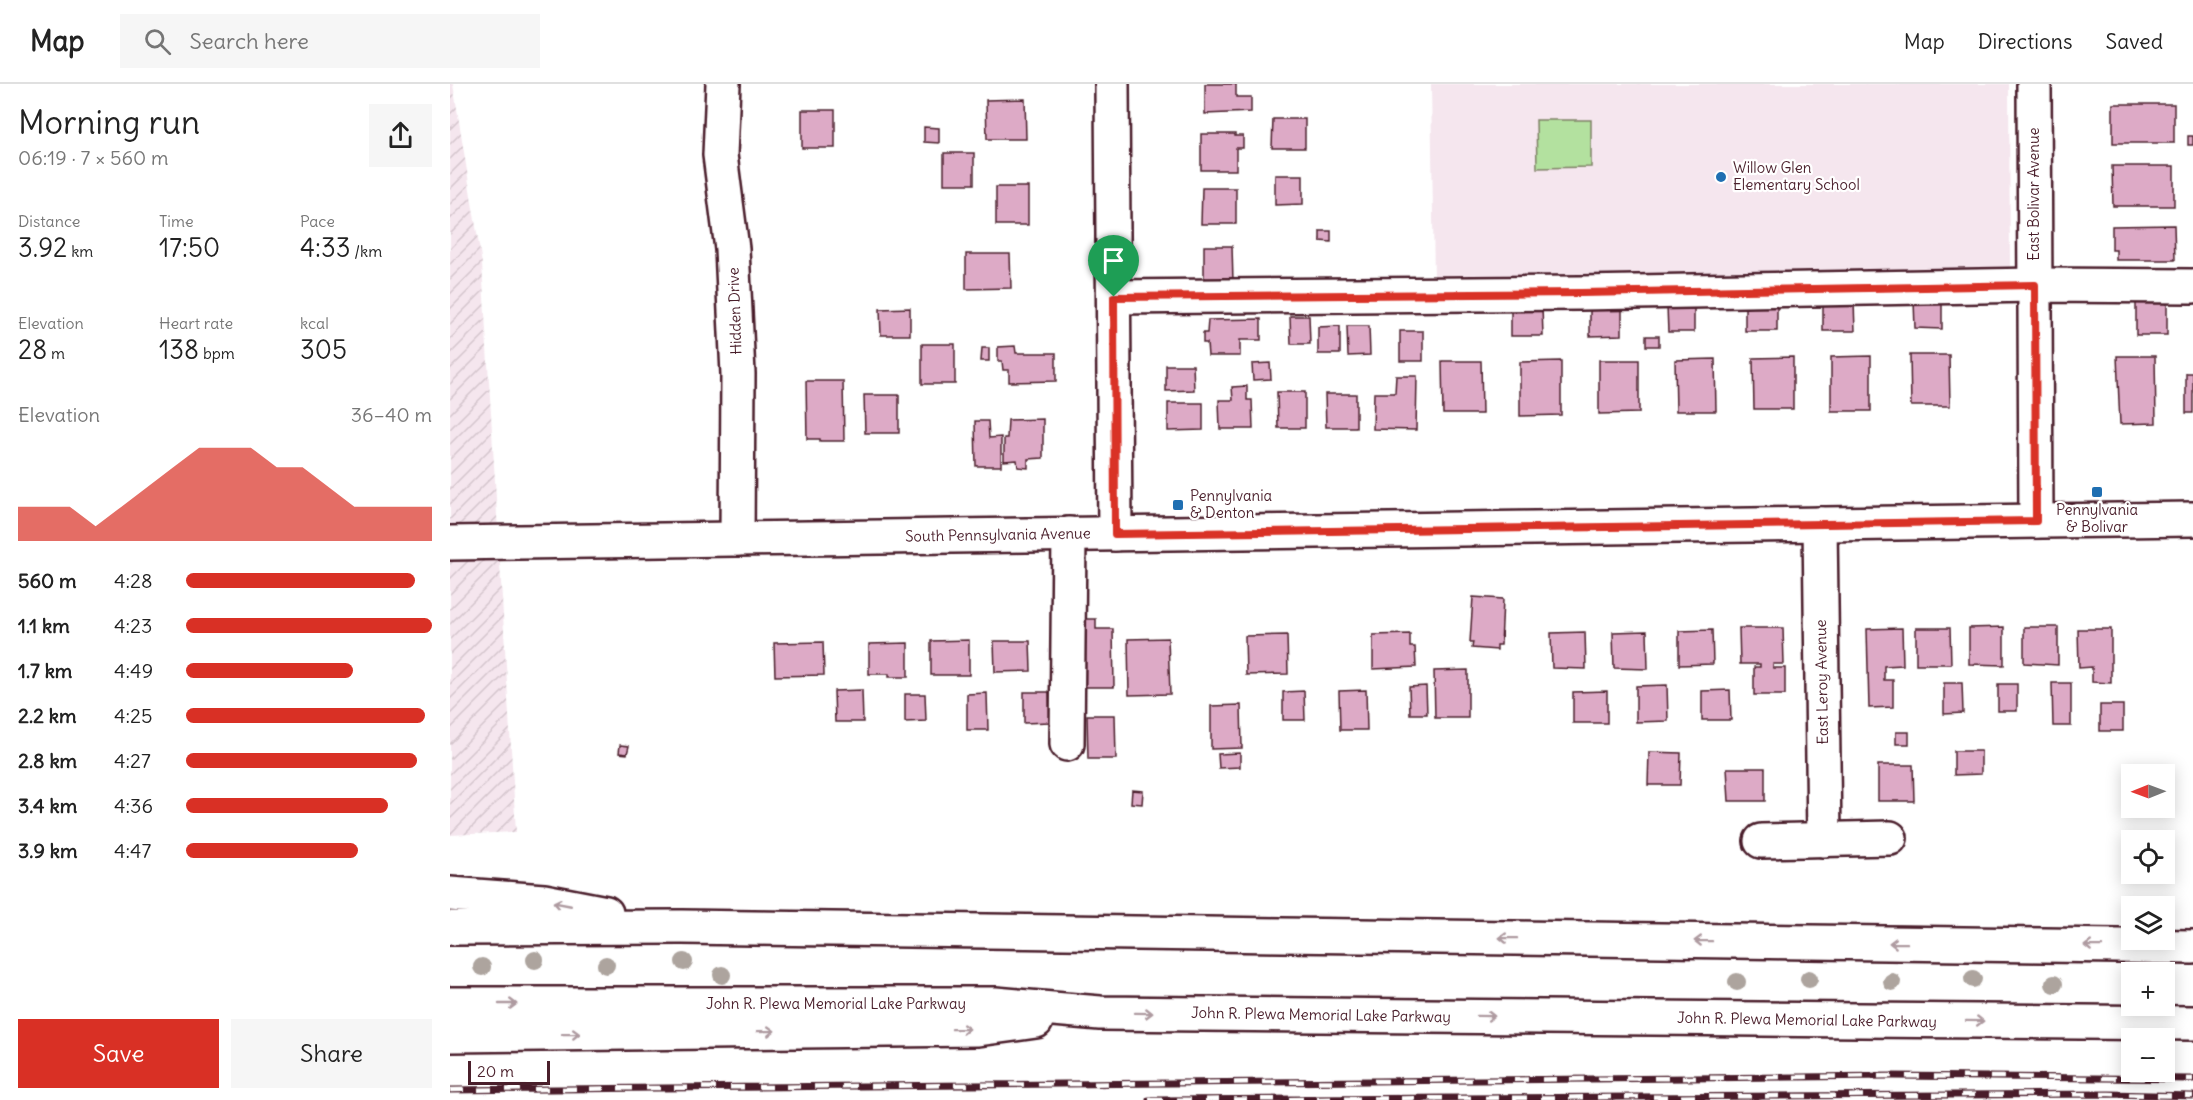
<!DOCTYPE html>
<html lang="en">
<head>
<meta charset="utf-8">
<style>
  :root { --surface:#fff; --page:#f6f6f6; --text:#222; --muted:#767676; --line:#e0e0e0; --accent:#d93025 }
  body { margin:0; font-family:Delius,sans-serif; background:var(--page); color:var(--text); height:100vh; display:flex; flex-direction:column; font-size:22px; white-space:nowrap }
  * { box-sizing:border-box; margin:0 }
  p { font-size:20px; color:var(--muted) }
  .icon { flex:none; width:33px; height:33px; fill:none; stroke:currentColor; stroke-width:2; stroke-linecap:round; stroke-linejoin:round }
  .map { position:relative; flex:1; overflow:hidden }
  .sheet { display:flex; flex-direction:column; background:var(--surface); width:450px }
  .sheet>* { flex:none }
  .needle { width:39px; rotate:269deg }
  .controls { position:absolute; left:1671px; top:680px; display:grid; gap:12px }
  .controls a { display:grid; place-items:center; width:54px; height:54px; border-radius:0px; background:var(--surface); box-shadow:0 3px 15px #0003; font-size:30px }
  .scale { position:absolute; left:18px; bottom:15px; width:82px; box-sizing:border-box; padding-left:6px; border:3px solid #4a1f2b; border-top:0; font-size:16px; line-height:21px; white-space:nowrap; color:#4a1f2b; -webkit-text-stroke:4px #fff; paint-order:stroke }
  .pin { position:absolute; display:grid; place-items:center; width:51px; height:51px; color:#fff; margin:-62px -26px; border-radius:50% 50% 50% 0; rotate:-45deg; box-shadow:0 0 6px #0007 }
  .pin .icon { rotate:45deg }
  .round { display:grid; place-items:center; flex:none; width:63px; height:63px; border-radius:0px; background:var(--page) }
  .head { display:flex; align-items:center; justify-content:space-between; height:102px; padding:0 18px }
  h1 { font-size:33px; font-weight:600; line-height:45px }
  .metrics { display:grid; grid-template-columns:repeat(3,1fr); gap:9px; height:102px; padding:6px 18px }
  .metrics div { display:grid; align-content:center }
  .metrics b { font-size:26px; font-weight:600 }
  .metrics small { font-size:16px; font-weight:400 }
  .metrics p { font-size:16px }
  .chart { height:168px; padding:12px 18px }
  .chart p { display:flex; justify-content:space-between }
  .chart svg { width:100%; height:108px; margin-top:6px; fill:var(--accent); opacity:.7 }
  .cta { display:flex; gap:12px; margin-top:auto; padding:12px 18px }
  .cta a { flex:1; height:69px; border-radius:0px; background:var(--accent); color:#fff; font-size:24px; font-weight:600; line-height:69px; text-align:center }
  .cta a+a { background:var(--page); color:var(--text) }
  ul { padding:0 18px; list-style:none; font-size:20px }
  li { display:grid; grid-template-columns:96px 72px 1fr; align-items:center; height:45px }
  li i { height:15px; border-radius:8px; background:var(--accent) }
  header { display:flex; align-items:center; gap:36px; box-sizing:border-box; height:84px; padding:0 30px; background:var(--surface); border-bottom:2px solid var(--line) }
  header strong { font-size:28px }
  nav { display:flex; gap:33px; margin-inline-start:auto; font-size:21px }
  .search { width:420px; height:54px; background:var(--page); display:flex; align-items:center; gap:15px; box-sizing:border-box; padding:0 21px; border-radius:0px; color:var(--muted); font-size:22px }
  main { display:flex; flex:1; min-height:0 }
  .map>svg:first-child { display:block }
  .built { fill:#f5e6ee }
  .industrial { fill:url(#industrial-furrows) }
  .green { fill:#b3e19f; stroke:#7e8065; stroke-width:1.5 }
  .building { fill:#ddaac6; stroke:#4a1f2b; stroke-width:1.5 }
  .lines { fill:none; stroke-linecap:round; stroke-linejoin:round }
  .minor-casing { stroke:#4a1f2b; stroke-width:38 }
  .major-casing { stroke:#4a1f2b; stroke-width:38 }
  .minor { stroke:#fff; stroke-width:33 }
  .major { stroke:#fff; stroke-width:33 }
  .rail-casing { stroke:#4a1f2b; stroke-width:7 }
  .rail { stroke:#fff; stroke-width:4.5; stroke-dasharray:14; stroke-linecap:butt }
  .tree { fill:#ada49e }
  .oneway { stroke:#ae9aa0 }
  .route-casing { stroke:#fff; stroke-width:12 }
  .route { stroke:#d93025; stroke-width:8 }
  .poi-dot { fill:#1f6fb2; stroke:#fff; stroke-width:2 }
  .labels { text-anchor:middle; stroke-width:4.5; stroke-linejoin:round; paint-order:stroke }
  .poi-label { font-size:15px; fill:#4a1f2b; stroke:#fff; text-anchor:start }
  .street-label { font-size:15px; fill:#4a1f2b; stroke:#fff }
</style>
</head>
<body>
<header>
<strong>Map</strong>
<div class="search"><svg class="icon" aria-label="search" viewBox="0 0 24 24"><circle cx="10" cy="10" r="6"/><path d="M15 15l6 6"/></svg>Search here</div>
<nav><a>Map</a><a>Directions</a><a>Saved</a></nav>
</header>
<main>
<section class="sheet">
<div class="head"><div><h1>Morning run</h1><p>06:19 · 7 × 560 m</p></div><a class="round"><svg class="icon" aria-label="share" viewBox="0 0 24 24"><path d="M12 15V3M7 8l5-5 5 5M5 13v7h14v-7"/></svg></a></div>
<div class="metrics">
<div><p>Distance</p><b>3.92<small> km</small></b></div>
<div><p>Time</p><b>17:50</b></div>
<div><p>Pace</p><b>4:33<small> /km</small></b></div>
</div>
<div class="metrics">
<div><p>Elevation</p><b>28<small> m</small></b></div>
<div><p>Heart rate</p><b>138<small> bpm</small></b></div>
<div><p>kcal</p><b>305</b></div>
</div>
<div class="chart"><p><span>Elevation</span>36–40 m</p>
<svg viewBox="0 0 160 44" preserveAspectRatio="none"><path d="M0 44V30L10 30L20 30L30 38L40 30L50 22L60 14L70 6L80 6L90 6L100 14L110 14L120 22L130 30L140 30L150 30L160 30V44z"/></svg>
</div>
<ul>
<li><b>560 m</b>4:28<i style="width:93%"></i></li>
<li><b>1.1 km</b>4:23<i style="width:100%"></i></li>
<li><b>1.7 km</b>4:49<i style="width:68%"></i></li>
<li><b>2.2 km</b>4:25<i style="width:97%"></i></li>
<li><b>2.8 km</b>4:27<i style="width:94%"></i></li>
<li><b>3.4 km</b>4:36<i style="width:82%"></i></li>
<li><b>3.9 km</b>4:47<i style="width:70%"></i></li>
</ul>
<div class="cta"><a>Save</a><a>Share</a></div>
</section>
<div class="map">
<svg width="1743" height="1016" viewBox="0 0 1743 1016">
  <defs>
    <pattern id="industrial-furrows" width="10" height="10" patternUnits="userSpaceOnUse" patternTransform="scale(1.5)"><rect width="10" height="10" fill="#f5e6ee"/><path d="M-1 1l2-2M0 10L10 0M9 11l2-2" fill="none" stroke="#d4c5cc"/></pattern>
  </defs>
  <rect width="100%" height="100%" fill="#fff"/>
  <filter id="ink" filterUnits="userSpaceOnUse"><feTurbulence type="fractalNoise" baseFrequency=".0167" numOctaves="2"/><feDisplacementMap in="SourceGraphic" scale="12" xChannelSelector="R" yChannelSelector="G"/><feConvolveMatrix kernelMatrix="1 2 1 2 8 2 1 2 1" color-interpolation-filters="sRGB"/></filter>
  <g filter="url(#ink)">
    <polygon class="built" points="981,0 1559,0 1560,185 984,198"/>
    <polygon class="industrial" points="0,0 3,0 32,180 66,748 0,751"/>
    <polygon class="green" points="1086,36 1141,36 1141,83 1087,84"/>
    <g class="building">
      <polygon points="755,0 786,0 786,13 801,13 801,28 755,30"/>
      <polygon points="575,15 576,55 537,55 536,16"/>
      <rect x="1663" y="20" width="61" height="39"/>
      <rect x="352" y="26" width="33" height="38"/>
      <polygon points="823,35 855,35 855,64 822,64"/>
      <polygon points="474,43 489,44 489,59 474,58"/>
      <polygon points="751,50 785,50 785,52 793,52 793,64 786,64 786,86 751,86"/>
      <rect x="1738" y="52" width="5" height="9"/>
      <rect x="494" y="69" width="30" height="31"/>
      <polygon points="1662,82 1724,82 1724,122 1663,122"/>
      <polygon points="825,91 853,91 853,120 825,121"/>
      <rect x="546" y="103" width="32" height="38"/>
      <polygon points="752,104 786,104 786,140 751,140"/>
      <polygon points="1724,141 1725,176 1666,176 1666,166 1662,166 1662,142"/>
      <polygon points="870,147 881,147 881,158 870,157"/>
      <polygon points="754,162 782,162 783,198 754,198"/>
      <polygon points="516,170 560,170 561,204 516,205"/>
      <polygon points="1492,216 1492,245 1465,244 1464,217"/>
      <rect x="1686" y="217" width="31" height="34"/>
      <polygon points="1404,218 1405,247 1373,247 1373,219"/>
      <polygon points="1172,220 1172,251 1140,252 1140,221"/>
      <polygon points="1327,220 1327,247 1295,247 1295,221"/>
      <polygon points="1244,221 1244,248 1218,248 1217,222"/>
      <polygon points="1061,223 1092,223 1093,252 1061,252"/>
      <polygon points="460,224 460,251 431,251 430,225"/>
      <polygon points="840,232 859,232 860,260 841,260"/>
      <polygon points="811,235 811,256 790,256 790,272 758,272 757,259 753,259 753,249 757,249 758,236"/>
      <polygon points="890,242 890,270 868,270 868,243"/>
      <polygon points="897,242 919,242 920,271 898,272"/>
      <rect x="950" y="247" width="23" height="30"/>
      <rect x="1196" y="252" width="13" height="10"/>
      <rect x="472" y="260" width="33" height="40"/>
      <polygon points="565,262 566,269 606,269 606,297 559,298 559,286 553,286 552,277 548,277 548,263"/>
      <polygon points="532,264 539,264 539,277 531,277"/>
      <polygon points="1460,271 1499,271 1500,322 1461,322"/>
      <polygon points="1421,272 1421,327 1381,327 1381,273"/>
      <polygon points="1667,272 1705,272 1706,339 1670,340"/>
      <polygon points="1343,273 1343,325 1304,325 1303,274"/>
      <polygon points="1265,275 1266,327 1226,327 1225,276"/>
      <polygon points="1149,276 1189,276 1189,329 1149,330"/>
      <polygon points="992,277 1031,277 1032,330 993,330"/>
      <polygon points="1111,277 1111,331 1070,332 1070,278"/>
      <polygon points="820,279 821,295 803,296 802,280"/>
      <polygon points="716,281 743,281 744,306 716,307"/>
      <rect x="1736" y="289" width="7" height="40"/>
      <polygon points="946,292 967,292 966,346 923,345 924,309 945,309"/>
      <polygon points="356,297 393,297 394,357 370,357 370,355 357,355"/>
      <polygon points="797,302 797,316 802,316 803,345 770,345 769,316 783,316 782,303"/>
      <polygon points="827,308 855,308 855,344 828,344"/>
      <polygon points="875,310 906,310 906,343 876,343"/>
      <polygon points="414,311 449,311 449,349 415,349"/>
      <polygon points="718,319 753,319 753,346 718,347"/>
      <polygon points="593,335 593,374 578,375 578,384 568,383 567,376 554,377 554,354 557,354 558,336"/>
      <polygon points="525,337 538,337 539,354 551,353 551,382 526,382"/>
      <polygon points="1023,513 1053,515 1051,561 1047,561 1047,566 1022,564 1023,558 1020,558"/>
      <polygon points="631,535 646,535 646,545 663,545 664,603 632,603"/>
      <polygon points="1554,543 1554,581 1519,580 1519,544"/>
      <polygon points="1574,543 1608,543 1608,581 1574,579"/>
      <polygon points="1289,544 1333,544 1334,580 1323,580 1323,584 1335,584 1335,611 1304,611 1304,583 1310,583 1310,580 1290,580"/>
      <polygon points="1452,544 1453,581 1434,582 1434,596 1443,596 1443,623 1419,624 1417,545"/>
      <polygon points="1466,544 1500,544 1501,580 1466,580"/>
      <polygon points="1628,545 1661,545 1661,599 1642,598 1642,583 1629,584"/>
      <polygon points="1262,546 1263,580 1229,581 1229,547"/>
      <polygon points="1197,547 1198,585 1164,584 1163,548"/>
      <polygon points="1135,548 1136,585 1102,584 1101,549"/>
      <polygon points="960,550 960,563 965,563 966,583 923,585 923,551"/>
      <polygon points="837,551 838,590 796,591 795,552"/>
      <polygon points="718,554 720,610 679,611 678,555"/>
      <polygon points="519,556 519,591 481,591 481,557"/>
      <polygon points="544,557 580,557 581,587 545,588"/>
      <polygon points="373,558 374,591 325,592 324,559"/>
      <polygon points="458,559 458,593 439,593 439,590 419,590 419,560"/>
      <polygon points="1018,586 1018,634 985,634 984,587"/>
      <polygon points="1494,599 1512,599 1513,629 1494,630"/>
      <polygon points="1602,599 1621,599 1621,642 1603,642"/>
      <rect x="1548" y="600" width="19" height="27"/>
      <polygon points="1217,601 1218,637 1186,638 1186,602"/>
      <polygon points="976,602 977,630 960,630 959,603"/>
      <polygon points="412,606 413,638 385,638 384,607"/>
      <polygon points="916,606 917,646 890,646 889,607"/>
      <polygon points="1280,606 1281,636 1252,636 1252,607"/>
      <polygon points="854,607 855,636 833,636 833,608"/>
      <polygon points="1157,607 1157,639 1123,639 1123,608"/>
      <polygon points="574,608 599,608 600,638 574,639"/>
      <polygon points="537,609 538,646 517,646 517,610"/>
      <polygon points="455,610 475,610 476,637 455,638"/>
      <polygon points="791,621 792,664 761,665 761,622"/>
      <rect x="1650" y="621" width="23" height="26"/>
      <polygon points="637,631 665,631 666,675 638,675"/>
      <rect x="1446" y="648" width="13" height="12"/>
      <polygon points="170,661 179,662 177,670 169,669"/>
      <polygon points="1504,667 1531,667 1531,690 1504,691"/>
      <polygon points="1199,668 1231,669 1230,701 1198,701"/>
      <polygon points="790,669 790,683 769,684 768,670"/>
      <polygon points="1428,681 1463,681 1464,717 1428,717"/>
      <polygon points="1277,684 1315,684 1315,717 1279,717"/>
      <polygon points="682,706 693,707 692,720 681,719"/>
    </g>
    <g class="lines">
      <defs>
        <g id="minor">
          <polyline points="273,0 270,71 282,165 288,290 287,455"/>
          <polyline points="662,0 665,450"/>
          <polyline points="1584,0 1586,437"/>
          <polyline points="664,213 1131,209 1585,201 1743,202"/>
          <polyline points="1370,440 1374,756"/>
          <polyline points="0,459 1743,435"/>
          <polyline points="617,660 619,450"/>
          <polyline points="1311,757 1440,754"/>
        </g>
        <g id="major">
          <polyline points="0,810 94,817 156,829"/>
          <polyline points="0,844 232,843 1743,863"/>
          <polyline points="0,920 545,920 650,929 1743,939"/>
          <polyline points="0,951 528,945 586,937"/>
        </g>
      </defs>
      <use href="#minor" class="minor-casing"/>
      <use href="#major" class="major-casing"/>
      <use href="#minor" class="minor"/>
      <use href="#major" class="major"/>
      <defs>
        <g id="rail">
          <polyline points="0,1006 1443,992 1743,995"/>
          <polyline points="699,1016 1659,1010 1743,1012"/>
        </g>
      </defs>
      <use href="#rail" class="rail-casing"/>
      <use href="#rail" class="rail"/>
    </g>
    <g class="tree">
      <circle cx="85" cy="876" r="9"/>
      <circle cx="234" cy="878" r="9"/>
      <circle cx="156" cy="881" r="9"/>
      <circle cx="32" cy="883" r="9"/>
      <circle cx="272" cy="891" r="9"/>
      <circle cx="1359" cy="895" r="9"/>
      <circle cx="1523" cy="895" r="9"/>
      <circle cx="1287" cy="898" r="9"/>
      <circle cx="1442" cy="898" r="9"/>
      <circle cx="1604" cy="900" r="9"/>
    </g>
    <defs><path id="oneway-shaft" d="M-6 0H5M1.5-3L5.5 0L1.5 3" fill="none" stroke-width="1.6" stroke-linecap="round" stroke-linejoin="round" transform="scale(1.5)"/></defs>
    <g class="oneway">
      <use href="#oneway-shaft" transform="translate(112 820) rotate(-169)"/>
      <use href="#oneway-shaft" transform="translate(1058 854) rotate(-179)"/>
      <use href="#oneway-shaft" transform="translate(1253 857) rotate(-179)"/>
      <use href="#oneway-shaft" transform="translate(1448 859) rotate(-179)"/>
      <use href="#oneway-shaft" transform="translate(1643 862) rotate(-179)"/>
      <use href="#oneway-shaft" transform="translate(58 920)"/>
      <use href="#oneway-shaft" transform="translate(694 929) rotate(1)"/>
      <use href="#oneway-shaft" transform="translate(1036 932) rotate(1)"/>
      <use href="#oneway-shaft" transform="translate(1525 937) rotate(1)"/>
      <use href="#oneway-shaft" transform="translate(511 945) rotate(-1)"/>
      <use href="#oneway-shaft" transform="translate(316 947) rotate(-1)"/>
      <use href="#oneway-shaft" transform="translate(121 950) rotate(-1)"/>
    </g>
  </g>
  <g class="lines" filter="url(#ink)">
    <defs>
      <polygon id="route" points="1585,201 1586,437 665,450 664,213 1131,209"/>
    </defs>
    <use href="#route" class="route-casing"/>
    <use href="#route" class="route"/>
  </g>
  <g class="poi-dot">
    <circle cx="1271" cy="93" r="6"/>
    <rect x="1641" y="402" width="12" height="12" rx="3"/>
    <rect x="722" y="415" width="12" height="12" rx="3"/>
  </g>
  <g class="labels">
    <g class="poi-label">
      <text x="1283" y="89">Willow Glen<tspan x="1283" dy="17">Elementary School</tspan></text>
      <text x="740" y="417">Pennylvania<tspan x="740" dy="17">&amp; Denton</tspan></text>
      <text x="1647" y="431" text-anchor="middle">Pennylvania<tspan x="1647" dy="17">&amp; Bolivar</tspan></text>
    </g>
    <g class="street-label">
      <text transform="translate(1584 110) rotate(-90)" y="5">East Bolivar Avenue</text>
      <text transform="translate(285 227) rotate(-92)" y="5">Hidden Drive</text>
      <text transform="translate(548 451) rotate(-1)" y="5">South Pennsylvania Avenue</text>
      <text transform="translate(1372 598) rotate(-91)" y="5">East Leroy Avenue</text>
      <text x="386" y="925">John R. Plewa Memorial Lake Parkway</text>
      <text transform="translate(871 931) rotate(1)" y="5">John R. Plewa Memorial Lake Parkway</text>
      <text transform="translate(1357 936) rotate(1)" y="5">John R. Plewa Memorial Lake Parkway</text>
    </g>
  </g>
</svg>
<div class="controls">
<a><svg class="needle" viewBox="-14 -14 28 28"><path d="M0-13l5 13h-10z" fill="#e53935"/><path d="M0 13l5-13h-10z" fill="#767676"/></svg></a>
<a><svg class="icon" aria-label="locate" viewBox="0 0 24 24"><circle cx="12" cy="12" r="6"/><path d="M12 2v4M12 18v4M2 12h4M18 12h4"/></svg></a>
<a><svg class="icon" aria-label="layers" viewBox="0 0 24 24"><path d="M12 4l9 5-9 5-9-5zM3 14l9 5 9-5"/></svg></a>
<a>+</a>
<a>−</a>
</div>
<div class="scale">20 m</div>
<div class="pin" style="left:664px;top:213px;background:#1e9e55"><svg class="icon" aria-label="arrive" viewBox="0 0 24 24"><path d="M6 21V4h12l-3 4 3 4H6"/></svg></div>
</div>
</main>
</body>
</html>
